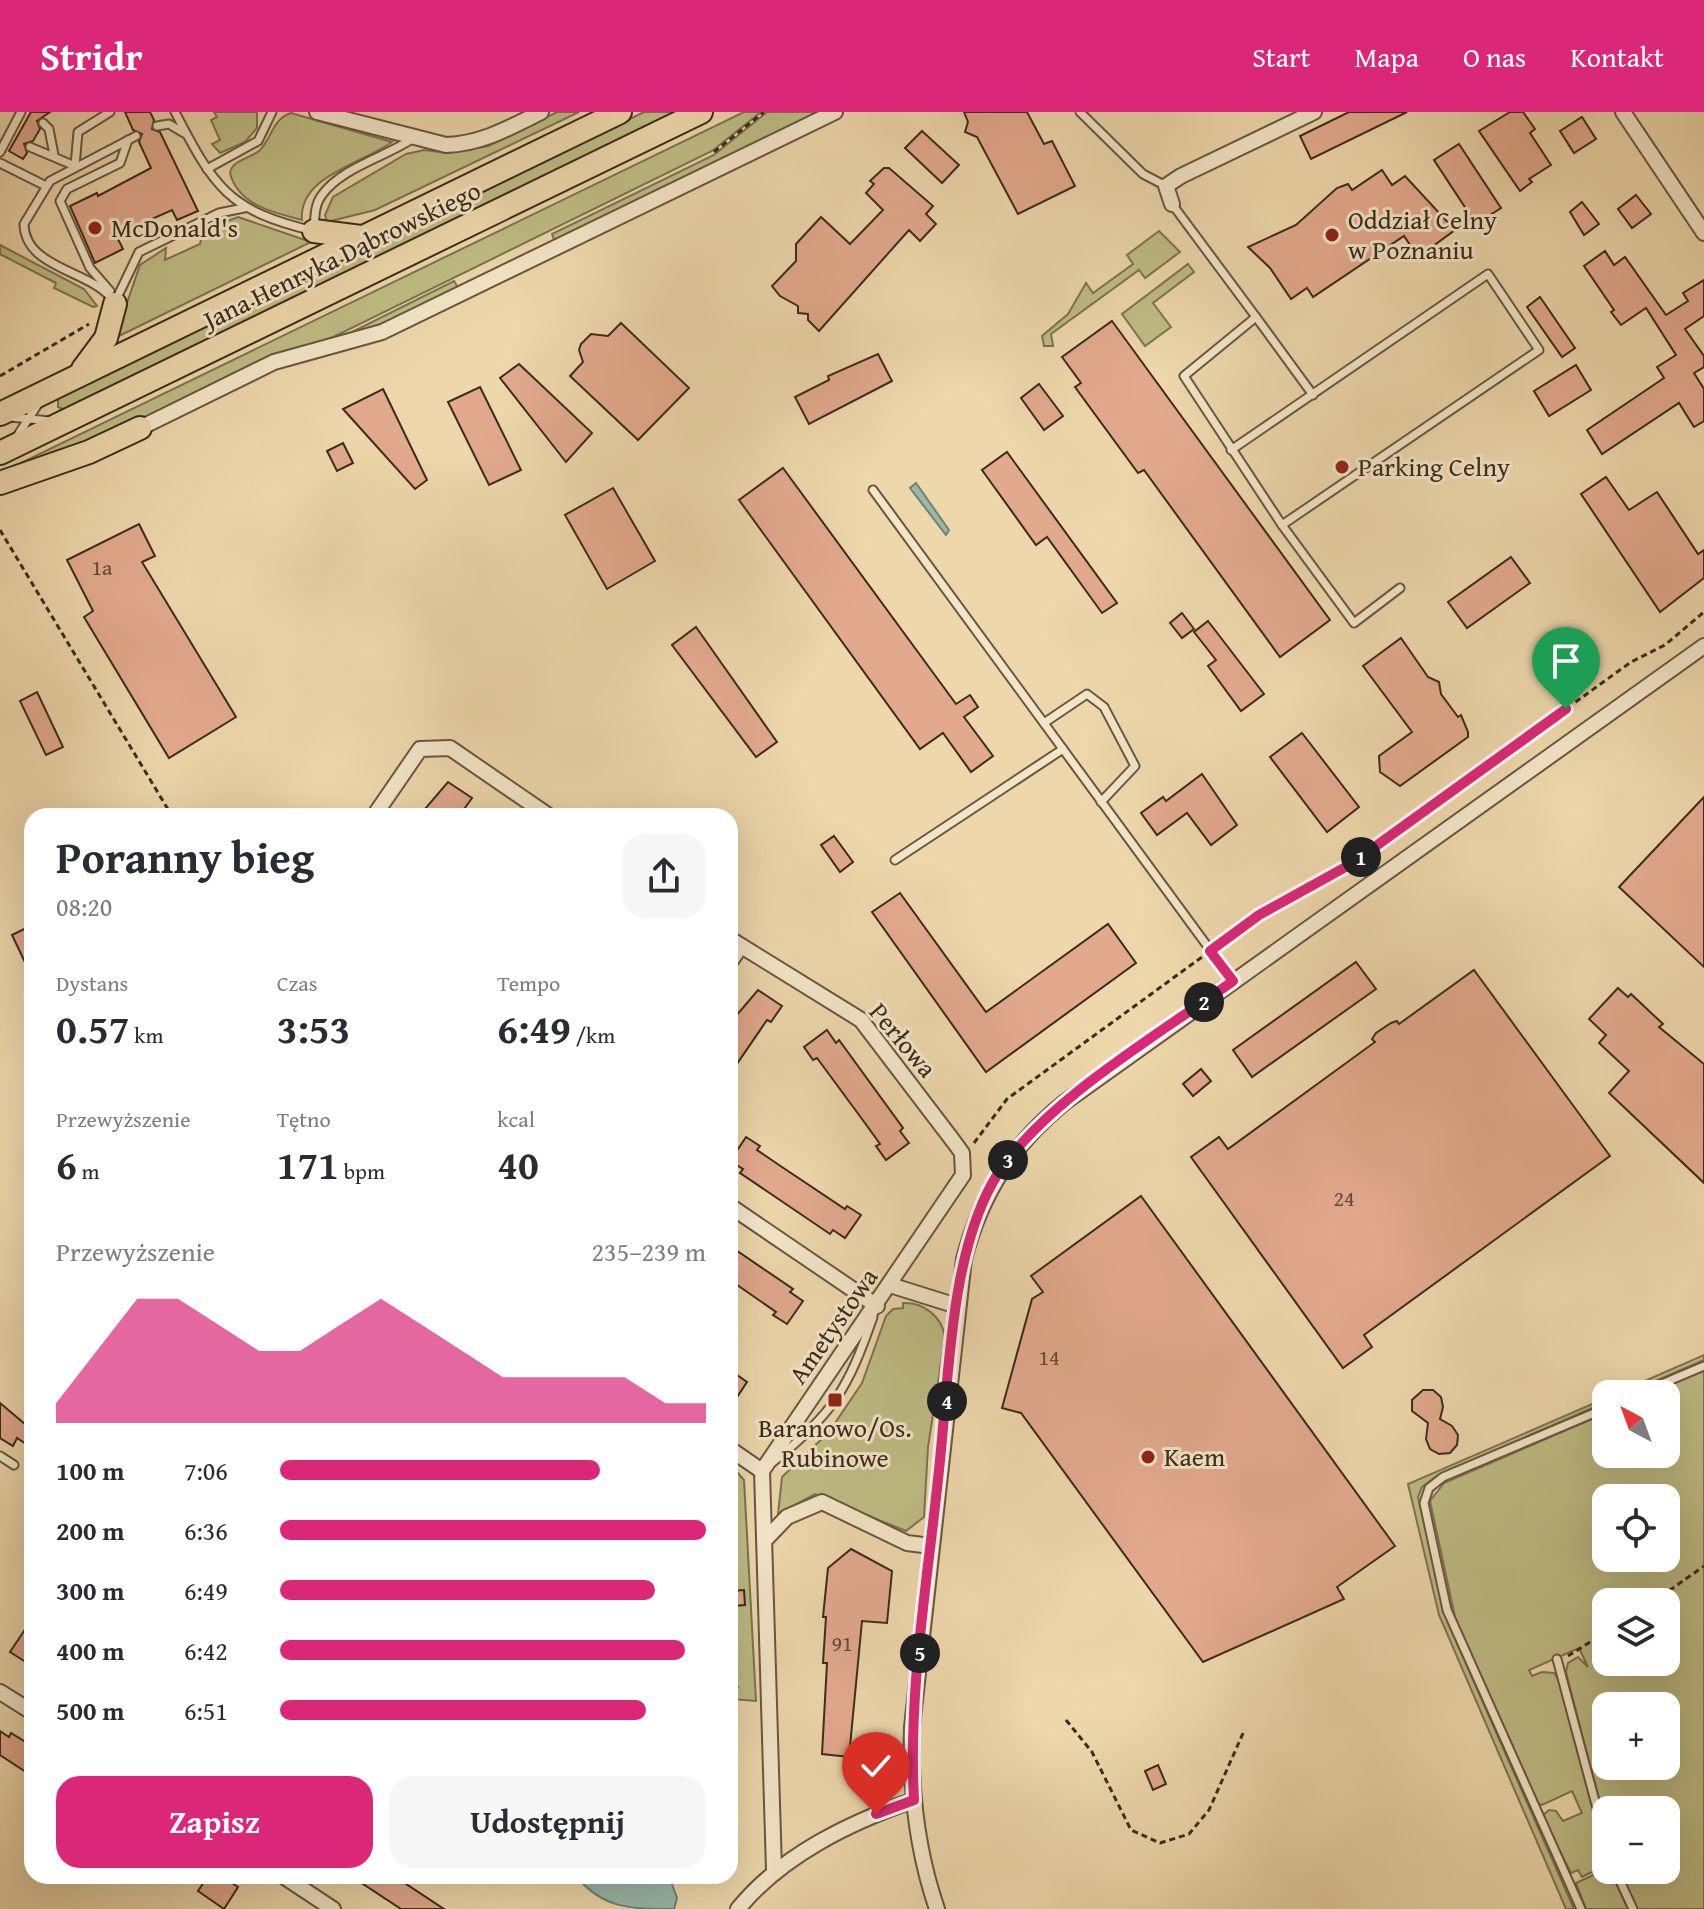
<!DOCTYPE html>
<html lang="pl">
<head>
<meta charset="utf-8">
<style>
  :root { --surface:#fff; --page:#f7f7f7; --text:#2b2b33; --muted:#7c7c81; --accent:#db2777 }
  body { margin:0; font-family:"Gentium Book Plus",serif; background:var(--page); color:var(--text); height:100vh; display:flex; flex-direction:column; font-size:30px; white-space:nowrap }
  * { box-sizing:border-box; margin:0 }
  p { font-size:26px; color:var(--muted) }
  .icon { flex:none; width:44px; height:44px; fill:none; stroke:currentColor; stroke-width:2; stroke-linecap:round; stroke-linejoin:round }
  .map { position:relative; flex:1; overflow:hidden }
  .panel { position:absolute; left:24px; top:696px; width:714px; height:1076px; display:flex; flex-direction:column; background:var(--surface); border-radius:24px; box-shadow:0 8px 32px #0002 }
  .panel>* { flex:none }
  .needle { width:52px; rotate:319deg }
  .tools { position:absolute; left:1592px; top:1268px; display:grid; gap:16px }
  .tools a { display:grid; place-items:center; width:88px; height:88px; border-radius:16px; background:var(--surface); box-shadow:0 8px 32px #0002; font-size:40px }
  .pin { position:absolute; display:grid; place-items:center; width:68px; height:68px; color:#fff; margin:-82px -34px; border-radius:50% 50% 50% 0; rotate:-45deg; box-shadow:0 0 8px #0007 }
  .pin .icon { rotate:45deg }
  .km { position:absolute; width:40px; height:40px; margin:-20px; border-radius:50%; background:#222; color:#fff; font-size:22px; line-height:40px; text-align:center }
  .round { display:grid; place-items:center; flex:none; width:84px; height:84px; border-radius:24px; background:var(--page) }
  .overview { display:flex; align-items:center; justify-content:space-between; height:136px; padding:0 32px }
  h1 { font-size:44px; font-weight:700; line-height:60px }
  .figures { display:grid; grid-template-columns:repeat(3,1fr); gap:12px; height:136px; padding:8px 32px }
  .figures div { display:grid; align-content:center }
  .figures b { font-size:40px; font-weight:700 }
  .figures small { font-size:22px; font-weight:400 }
  .figures p { font-size:22px }
  .chart { height:224px; padding:16px 32px }
  .chart p { display:flex; justify-content:space-between }
  .chart svg { width:100%; height:144px; margin-top:8px; fill:var(--accent); opacity:.7 }
  .cta { display:flex; gap:16px; margin-top:auto; padding:16px 32px }
  .cta a { flex:1; height:92px; border-radius:24px; background:var(--accent); color:#fff; font-size:32px; font-weight:700; line-height:92px; text-align:center }
  .cta a+a { background:var(--page); color:var(--text) }
  ul { padding:0 32px; list-style:none; font-size:26px }
  li { display:grid; grid-template-columns:128px 96px 1fr; align-items:center; height:60px }
  li i { height:20px; border-radius:10px; background:var(--accent) }
  header { display:flex; align-items:center; gap:48px; box-sizing:border-box; height:112px; padding:0 40px; background:var(--accent); color:#fff }
  header strong { font-size:38px }
  nav { display:flex; gap:44px; margin-inline-start:auto; font-size:28px }
  .map>svg:first-child { display:block }
  .green { fill:#bfbc84; stroke:#7c7450; stroke-width:2; fill-rule:evenodd }
  .water { fill:#99b9ad; stroke:#738173; stroke-width:2 }
  .building { fill:#e3a98d; stroke:#3a2c1b; stroke-width:2 }
  .lines { fill:none; stroke-linecap:round; stroke-linejoin:round }
  .service-casing { stroke:#67573f; stroke-width:11 }
  .minor-casing { stroke:#67573f; stroke-width:18 }
  .primary-casing { stroke:#3a2c1b; stroke-width:26 }
  .path { stroke:#3a2c1b; stroke-width:3; stroke-dasharray:6 4; stroke-linecap:butt }
  .service { stroke:#f3e5c8; stroke-width:7 }
  .minor { stroke:#f3e5c8; stroke-width:14 }
  .primary { stroke:#edd7ab; stroke-width:22 }
  .route-casing { stroke:#fff; stroke-width:16 }
  .route { stroke:#db2777; stroke-width:10 }
  .poi-dot { fill:#8f2418; stroke:#f3e5c8; stroke-width:3 }
  .labels { text-anchor:middle; stroke-width:6; stroke-linejoin:round; paint-order:stroke }
  .number-label { font-size:22px; fill:#644b38 }
  .poi-label { font-size:26px; fill:#3a2c1b; stroke:#f3e5c8; text-anchor:start }
  .street-label { font-size:26px; fill:#3a2c1b; stroke:#f3e5c8 }
</style>
</head>
<body>
<header>
<strong>Stridr</strong>
<nav><a>Start</a><a>Mapa</a><a>O nas</a><a>Kontakt</a></nav>
</header>
<div class="map">
<svg width="1704" height="1797" viewBox="0 0 1704 1797">
  <rect width="100%" height="100%" fill="#edd7ab"/>
  <filter id="stains"><feTurbulence type="fractalNoise" baseFrequency=".0025" numOctaves="4"/><feColorMatrix values="0 0 0 0 .2 0 0 0 0 .09 0 0 0 0 .02 0 0 0 .5 -.17"/></filter>
  <radialGradient id="worn" r=".72"><stop offset=".6" stop-color="#630" stop-opacity="0"/><stop offset="1" stop-color="#630" stop-opacity=".3"/></radialGradient>
  <g class="green">
    <polygon points="214,0 257,0 257,16 245,30 220,41 212,32 220,28 211,8 217,5"/>
    <polygon points="557,0 579,0 375,98 327,110 325,103 333,85 406,42 424,38 448,41 488,34"/>
    <polygon points="644,0 679,0 65,298 58,295 58,284"/>
    <polygon points="744,0 761,0 712,39 317,233 137,313 0,361"/>
    <polygon points="767,0 824,0 555,130 552,122 714,43"/>
    <path d="M 291,1 L 392,30 C 364,51 298,64 302,108 C 274,101 238,93 230,61 C 232,48 249,47 259,39 C 272,27 272,7 291,1 Z"/>
    <polygon points="238,105 311,130 115,226 140,153 166,136 165,148 200,132 203,118"/>
    <polygon points="1159,119 1180,140 1145,166 1139,158 1051,222 1053,234 1044,234 1042,224 1068,202 1086,171 1093,181 1133,152 1127,143"/>
    <polygon points="0,133 84,177 97,194 93,195 54,176 56,171 0,142"/>
    <polygon points="1188,152 1194,160 1153,191 1171,215 1145,234 1122,202"/>
    <polygon points="454,169 459,177 390,211 332,230"/>
    <path d="M 903,1191 C 924,1190 942,1205 945,1225 L 928,1335 L 924,1405 L 906,1419 L 815,1382 L 778,1402 L 782,1365 L 829,1320 L 862,1271 L 886,1204 L 893,1197 L 903,1196 Z"/>
    <polygon points="1704,1243 1704,1248 1626,1282 1615,1282"/>
    <path d="M 1704,1258 L 1704,1797 L 1637,1797 L 1618,1758 L 1666,1758 L 1666,1698 L 1606,1698 L 1606,1717 L 1566,1560 L 1568,1551 L 1578,1545 L 1588,1555 L 1579,1536 L 1529,1558 L 1532,1564 L 1542,1560 L 1554,1561 L 1560,1570 L 1606,1747 L 1606,1753 L 1582,1765 L 1578,1758 L 1571,1761 L 1542,1704 L 1549,1698 L 1556,1699 L 1563,1709 L 1582,1701 L 1572,1679 L 1542,1693 L 1537,1691 L 1455,1505 L 1430,1389 L 1444,1371 L 1606,1301 L 1606,1342 L 1666,1342 L 1666,1282 L 1649,1282 ZM 1606,1386 L 1666,1386 L 1666,1446 L 1606,1446 ZM 1606,1490 L 1666,1490 L 1666,1550 L 1606,1550 ZM 1606,1594 L 1666,1594 L 1666,1654 L 1606,1654 Z"/>
    <polygon points="1606,1286 1606,1290 1438,1363 1422,1375 1418,1385 1447,1509 1574,1797 1566,1797 1439,1503 1408,1372"/>
    <polygon points="730,1352 744,1368 756,1589 730,1587 738,1575 730,1569"/>
    <polygon points="1606,1757 1610,1758 1628,1797 1586,1797 1576,1771"/>
  </g>
  <g class="water">
    <polygon points="916,371 949,418 946,423 910,376"/>
    <path d="M 576,1764 L 669,1764 L 677,1786 L 674,1797 C 631,1797 603,1797 576,1764 Z"/>
  </g>
  <g class="building">
    <polygon points="31,0 50,0 37,9 40,17 33,29 24,32 27,41 23,47 9,39"/>
    <polygon points="125,0 150,0 154,8 152,17 160,20 198,99 177,108 172,98 116,123 123,137 95,151 70,94 97,81 98,84 151,56 139,30 142,22 133,18"/>
    <polygon points="964,0 1027,0 1044,32 1052,29 1075,74 1018,102 977,25 965,20 968,10"/>
    <polygon points="1349,0 1407,0 1311,47 1300,24"/>
    <polygon points="1510,0 1523,0 1535,17 1530,21 1551,53 1529,67 1532,70 1520,79 1479,19"/>
    <polygon points="1582,5 1596,27 1574,41 1560,19"/>
    <polygon points="922,19 959,53 942,71 905,36"/>
    <polygon points="1459,32 1501,96 1476,112 1434,48"/>
    <polygon points="884,56 889,56 933,94 926,102 936,112 920,129 909,118 819,219 808,208 808,202 798,201 798,194 780,184 772,174 796,149 796,132 821,105 850,132 883,98 866,81 874,72 870,69"/>
    <polygon points="1382,58 1392,73 1405,64 1455,118 1418,145 1404,124 1313,185 1307,176 1291,187 1270,156 1248,135 1296,113 1337,76 1348,72 1352,78"/>
    <polygon points="1636,83 1651,102 1632,116 1618,97"/>
    <polygon points="1582,90 1599,112 1584,123 1570,100"/>
    <polygon points="1605,139 1614,153 1625,145 1666,203 1688,189 1683,181 1704,168 1704,204 1685,217 1704,244 1704,255 1694,261 1704,277 1704,309 1694,315 1679,291 1602,342 1587,318 1664,266 1657,255 1676,243 1646,196 1621,213 1611,200 1614,198 1584,154"/>
    <polygon points="1540,185 1575,236 1562,245 1527,195"/>
    <polygon points="1112,209 1330,508 1280,545 1144,358 1138,361 1075,275 1081,271 1062,245"/>
    <polygon points="621,211 689,276 638,328 570,264 583,250 579,238 581,232 591,222 608,224"/>
    <polygon points="878,242 892,269 809,312 795,285 829,268 828,264"/>
    <polygon points="519,252 592,321 566,350 500,266"/>
    <polygon points="1576,253 1591,278 1549,304 1534,279"/>
    <polygon points="1039,272 1063,304 1044,318 1021,286"/>
    <polygon points="480,275 521,358 489,373 448,290"/>
    <polygon points="383,277 427,368 415,377 343,297"/>
    <polygon points="343,331 353,351 337,359 327,339"/>
    <polygon points="1007,340 1117,491 1102,501 1047,425 1036,433 982,358"/>
    <polygon points="783,356 956,592 970,583 978,595 964,605 993,644 971,660 943,621 920,637 739,388"/>
    <polygon points="1606,365 1629,398 1657,380 1698,442 1704,438 1704,466 1660,500 1581,382"/>
    <polygon points="613,376 655,449 607,477 565,403"/>
    <polygon points="139,412 155,444 142,450 236,605 169,646 84,505 93,499 67,448"/>
    <polygon points="1511,445 1530,471 1467,516 1448,490"/>
    <polygon points="1182,501 1194,517 1182,526 1170,511"/>
    <polygon points="1208,509 1264,582 1241,599 1208,554 1216,548 1194,520"/>
    <polygon points="696,515 777,630 756,645 672,533"/>
    <polygon points="1401,526 1428,565 1439,570 1441,582 1458,605 1461,603 1468,620 1468,625 1400,674 1380,660 1379,644 1412,620 1363,554"/>
    <polygon points="37,580 63,635 46,643 20,589"/>
    <polygon points="1302,621 1359,695 1327,720 1270,645"/>
    <polygon points="1202,662 1237,713 1211,733 1187,701 1157,723 1141,701 1163,685 1166,689"/>
    <polygon points="448,670 472,686 459,704 419,704"/>
    <polygon points="1704,685 1704,855 1619,775"/>
    <polygon points="834,724 853,750 840,760 821,733"/>
    <polygon points="900,781 986,900 1108,812 1136,851 986,960 872,800"/>
    <polygon points="32,813 32,865 12,823"/>
    <polygon points="1356,850 1376,877 1252,965 1233,938"/>
    <polygon points="1474,858 1610,1044 1364,1223 1372,1235 1343,1256 1191,1045 1219,1025 1228,1037 1375,930 1372,927 1376,921 1391,911 1397,909 1399,912"/>
    <polygon points="1618,876 1628,885 1631,882 1663,912 1659,915 1704,952 1704,1071 1609,981 1629,959 1599,931 1606,923 1589,907"/>
    <polygon points="758,878 782,894 771,910 767,908 730,962 730,911"/>
    <polygon points="827,918 836,931 839,928 903,1016 900,1019 909,1031 886,1048 876,1034 880,1032 862,1007 817,946 813,948 804,935"/>
    <polygon points="1201,957 1211,969 1193,984 1183,972"/>
    <polygon points="746,1025 760,1034 757,1038 782,1055 845,1097 847,1094 861,1103 845,1126 833,1118 830,1122 740,1061 743,1057 730,1049"/>
    <polygon points="1141,1084 1395,1434 1337,1475 1344,1487 1203,1550 1021,1301 1002,1296 1032,1187 1043,1180 1031,1164"/>
    <polygon points="730,1134 793,1177 790,1180 803,1189 787,1212 773,1203 776,1200 730,1168"/>
    <polygon points="730,1258 747,1270 730,1296"/>
    <polygon points="1423,1278 1433,1278 1441,1285 1443,1295 1440,1307 1452,1314 1458,1323 1457,1333 1450,1341 1439,1342 1430,1337 1426,1327 1428,1311 1412,1299 1412,1288"/>
    <polygon points="0,1291 32,1318 32,1336 17,1326 13,1334 0,1326"/>
    <polygon points="851,1437 892,1459 887,1511 862,1509 849,1645 822,1642 827,1551 823,1551 826,1505 823,1505 828,1456"/>
    <polygon points="744,1478 745,1493 732,1494 731,1479"/>
    <polygon points="32,1507 32,1554 10,1540"/>
    <polygon points="0,1619 9,1625 11,1621 32,1634 32,1664 0,1643"/>
    <polygon points="1158,1653 1166,1672 1153,1678 1145,1659"/>
    <polygon points="208,1764 221,1764 238,1775 224,1797 198,1779"/>
    <polygon points="351,1764 394,1764 444,1797 401,1797"/>
  </g>
  <g class="lines">
    <defs>
      <g id="service">
        <path d="M 175,0 C 214,75 228,99 314,119 C 315,107 314,93 322,83 C 341,56 385,45 412,27"/>
        <polyline points="1080,0 1143,62 1166,74"/>
        <polyline points="43,11 49,17 54,43"/>
        <polyline points="157,14 169,12 184,21"/>
        <polyline points="30,35 75,54 78,20 110,0"/>
        <polyline points="0,40 21,0"/>
        <polyline points="0,51 46,74"/>
        <polyline points="207,57 258,29 272,0"/>
        <polyline points="1172,92 1256,205 1184,264 1282,413"/>
        <polyline points="110,179 90,156 60,89 67,77 120,51 128,28"/>
        <path d="M 114,190 C 94,158 25,158 24,112 L 50,69 L 136,24"/>
        <polyline points="115,190 139,140 219,101 244,96"/>
        <polyline points="1256,205 1313,283"/>
        <polyline points="10,305 50,309"/>
        <polyline points="16,326 38,292"/>
        <polyline points="1231,338 1488,162 1539,238 1282,413 1354,511 1400,476"/>
        <polyline points="873,378 1233,869"/>
        <polyline points="1044,611 1087,582 1104,595 1135,654 1101,690"/>
        <polyline points="895,748 1063,637"/>
        <polyline points="1638,1282 1704,1254"/>
        <polyline points="0,1344 14,1353"/>
        <path d="M 773,1350 C 833,1302 848,1277 873,1205"/>
        <polyline points="1557,1547 1606,1730"/>
        <polyline points="1615,1758 1633,1797"/>
        <polyline points="1581,1797 1447,1498 1424,1391 1429,1376 1443,1365 1606,1296"/>
      </g>
      <g id="minor">
        <path d="M 317,0 L 446,33 C 481,32 509,16 541,0"/>
        <polyline points="1623,0 1704,121"/>
        <polyline points="1172,92 1166,74 1181,64 1314,0"/>
        <polyline points="140,316 274,250 382,220 835,0"/>
        <polyline points="374,704 420,637 450,636 549,704"/>
        <polyline points="730,827 861,908 954,1030 962,1041 963,1063 762,1359"/>
        <polyline points="730,850 741,834"/>
        <polyline points="730,1094 877,1194"/>
        <polyline points="890,1173 957,1194"/>
        <polyline points="730,1337 762,1359"/>
        <polyline points="762,1359 774,1758"/>
        <polyline points="765,1428 787,1405 822,1390 907,1431 931,1434"/>
        <polyline points="0,1580 32,1600"/>
        <polyline points="283,1764 333,1797"/>
        <path d="M 738,1797 C 782,1743 849,1711 914,1688"/>
        <path d="M 937,1797 C 917,1739 910,1677 912,1615 L 964,1147 C 981,1082 1013,1032 1065,990 L 1704,534"/>
      </g>
      <g id="primary">
        <polyline points="314,119 361,125"/>
        <polyline points="83,257 106,226 115,192"/>
        <polyline points="0,302 620,0"/>
        <polyline points="0,341 701,0"/>
        <polyline points="0,371 89,340 140,316"/>
      </g>
    </defs>
    <use href="#service" class="service-casing"/>
    <use href="#minor" class="minor-casing"/>
    <use href="#primary" class="primary-casing"/>
    <g class="path">
      <polyline points="714,40 764,0"/>
      <polyline points="0,264 89,212"/>
      <polyline points="0,418 172,704"/>
      <polyline points="1220,831 1259,803 1351,752 1631,550 1665,533 1704,500"/>
      <polyline points="974,1031 1007,987 1202,845"/>
      <polyline points="1653,1490 1704,1454"/>
      <polyline points="1568,1544 1606,1520"/>
      <polyline points="1066,1608 1092,1640 1131,1718 1160,1731 1189,1722 1209,1698 1244,1619"/>
    </g>
    <use href="#service" class="service"/>
    <use href="#minor" class="minor"/>
    <use href="#primary" class="primary"/>
  </g>
  <g class="lines">
    <defs>
      <path id="route" d="M 876,1702 L 914,1688 C 908,1581 927,1473 938,1367 C 949,1275 948,1138 999,1060 C 1049,986 1160,922 1233,869 L 1210,839 L 1259,803 L 1351,752 L 1566,597"/>
    </defs>
    <use href="#route" class="route-casing"/>
    <use href="#route" class="route"/>
  </g>
  <g class="poi-dot">
    <circle cx="95" cy="116" r="8"/>
    <circle cx="1332" cy="123" r="8"/>
    <circle cx="1342" cy="355" r="8"/>
    <rect x="827" y="1280" width="16" height="16" rx="4"/>
    <circle cx="1148" cy="1345" r="8"/>
  </g>
  <g class="labels">
    <g class="number-label">
      <text x="102" y="463">1a</text>
      <text x="1344" y="1094">24</text>
      <text x="1049" y="1253">14</text>
      <text x="842" y="1539">91</text>
    </g>
    <g class="poi-label">
      <text x="1348" y="117">Oddział Celny<tspan x="1348" dy="30">w Poznaniu</tspan></text>
      <text x="111" y="125">McDonald's</text>
      <text x="1358" y="364">Parking Celny</text>
      <text x="835" y="1325" text-anchor="middle">Baranowo/Os.<tspan x="835" dy="30">Rubinowe</tspan></text>
      <text x="1164" y="1354">Kaem</text>
    </g>
    <g class="street-label">
      <text transform="translate(342 143) rotate(-26)" y="9">Jana Henryka Dąbrowskiego</text>
      <text transform="translate(903 928) rotate(50)" y="9">Perłowa</text>
      <text transform="translate(833 1214) rotate(-55)" y="9">Ametystowa</text>
    </g>
  </g>
  <rect width="100%" height="100%" filter="url(#stains)"/>
  <rect width="100%" height="100%" fill="url(#worn)"/>
</svg>
<div class="tools">
<a><svg class="needle" viewBox="-14 -14 28 28"><path d="M0-13l5 13h-10z" fill="#e53935"/><path d="M0 13l5-13h-10z" fill="#7c7c81"/></svg></a>
<a><svg class="icon" aria-label="locate" viewBox="0 0 24 24"><circle cx="12" cy="12" r="6"/><path d="M12 2v4M12 18v4M2 12h4M18 12h4"/></svg></a>
<a><svg class="icon" aria-label="layers" viewBox="0 0 24 24"><path d="M12 4l9 5-9 5-9-5zM3 14l9 5 9-5"/></svg></a>
<a>+</a>
<a>−</a>
</div>
<div class="pin" style="left:1566px;top:597px;background:#1e9e55"><svg class="icon" aria-label="arrive" viewBox="0 0 24 24"><path d="M6 21V4h12l-3 4 3 4H6"/></svg></div>
<div class="pin" style="left:876px;top:1702px;background:#d93025"><svg class="icon" aria-label="check" viewBox="0 0 24 24"><path d="M5 12l5 5 9-10"/></svg></div>
<b class="km" style="left:1361px;top:745px">1</b>
<b class="km" style="left:1204px;top:890px">2</b>
<b class="km" style="left:1008px;top:1048px">3</b>
<b class="km" style="left:947px;top:1289px">4</b>
<b class="km" style="left:920px;top:1541px">5</b>
<section class="panel">
<div class="overview"><div><h1>Poranny bieg</h1><p>08:20</p></div><a class="round"><svg class="icon" aria-label="share" viewBox="0 0 24 24"><path d="M12 15V3M7 8l5-5 5 5M5 13v7h14v-7"/></svg></a></div>
<div class="figures">
<div><p>Dystans</p><b>0.57<small> km</small></b></div>
<div><p>Czas</p><b>3:53</b></div>
<div><p>Tempo</p><b>6:49<small> /km</small></b></div>
</div>
<div class="figures">
<div><p>Przewyższenie</p><b>6<small> m</small></b></div>
<div><p>Tętno</p><b>171<small> bpm</small></b></div>
<div><p>kcal</p><b>40</b></div>
</div>
<div class="chart"><p><span>Przewyższenie</span>235–239 m</p>
<svg viewBox="0 0 160 44" preserveAspectRatio="none"><path d="M0 44V38L10 22L20 6L30 6L40 14L50 22L60 22L70 14L80 6L90 14L100 22L110 30L120 30L130 30L140 30L150 38L160 38V44z"/></svg>
</div>
<ul>
<li><b>100 m</b>7:06<i style="width:75%"></i></li>
<li><b>200 m</b>6:36<i style="width:100%"></i></li>
<li><b>300 m</b>6:49<i style="width:88%"></i></li>
<li><b>400 m</b>6:42<i style="width:95%"></i></li>
<li><b>500 m</b>6:51<i style="width:86%"></i></li>
</ul>
<div class="cta"><a>Zapisz</a><a>Udostępnij</a></div>
</section>
</div>
</body>
</html>
